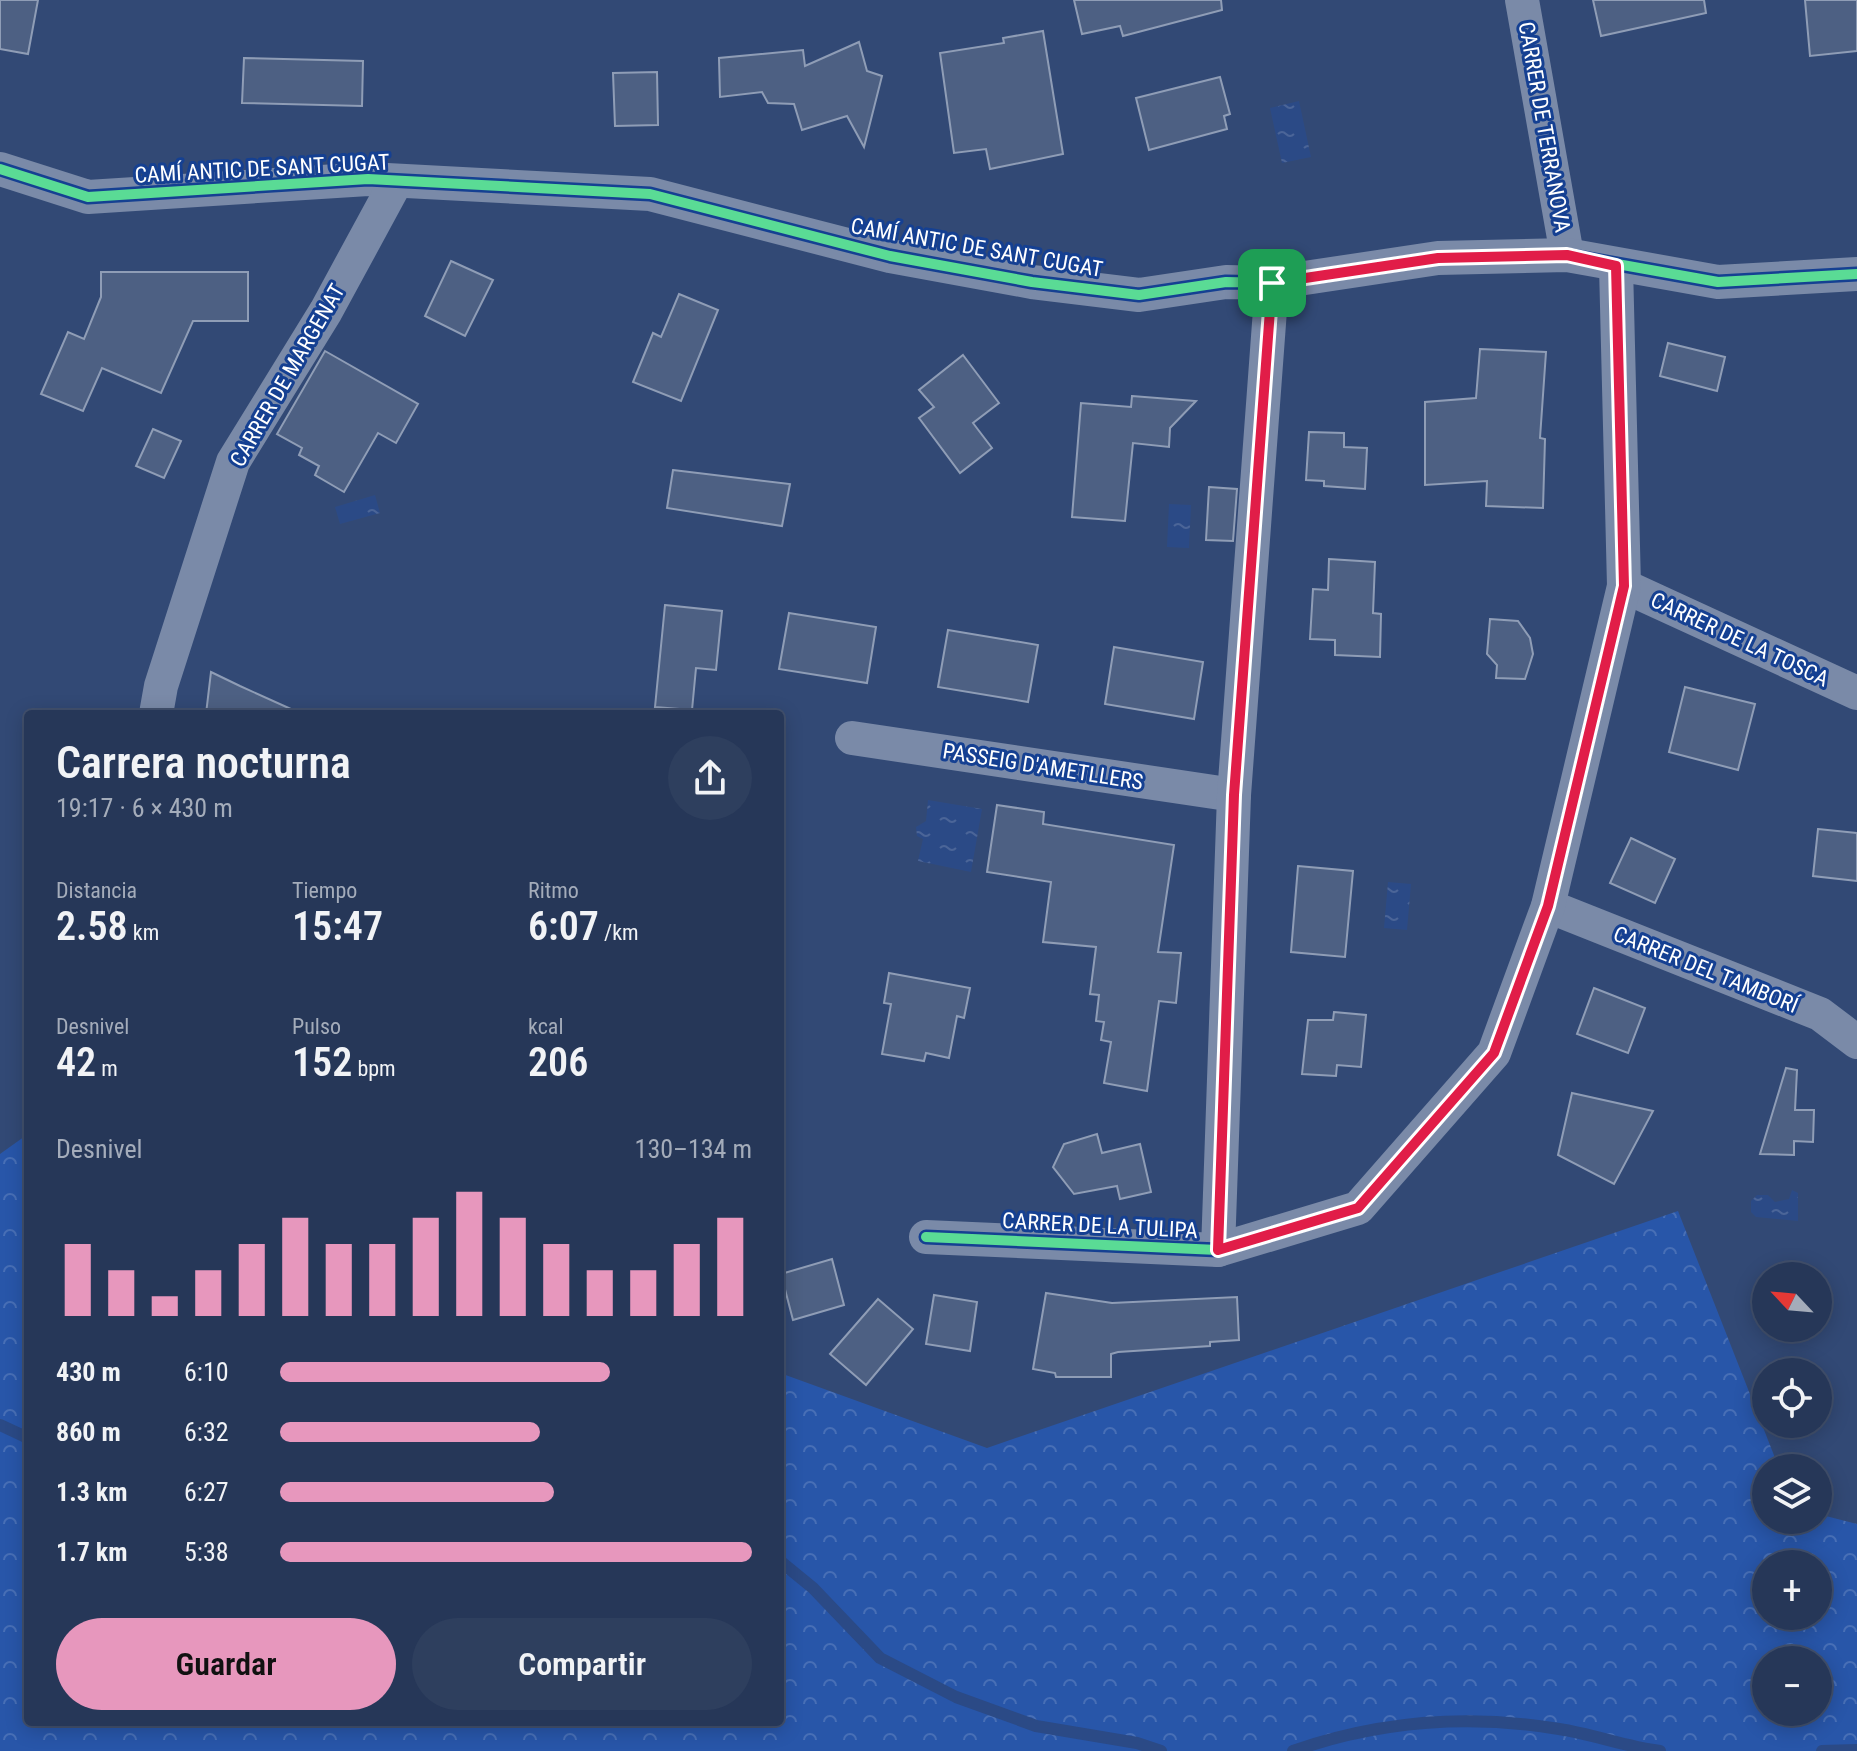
<!DOCTYPE html>
<html lang="es">
<head>
<meta charset="utf-8">
<style>
  :root { --surface:#263758; --page:#2e3f5e; --text:#f1f3f6; --muted:#a4acba; --line:#42516e; --accent:#e797bd }
  body { margin:0; font-family:"Roboto Condensed",sans-serif; background:var(--page); color:var(--text); height:100vh; display:flex; flex-direction:column; font-size:30px; white-space:nowrap }
  * { box-sizing:border-box; margin:0 }
  p { font-size:26px; color:var(--muted) }
  .icon { flex:none; width:44px; height:44px; fill:none; stroke:currentColor; stroke-width:2; stroke-linecap:round; stroke-linejoin:round }
  .map { position:relative; flex:1; overflow:hidden }
  .panel { position:absolute; left:24px; top:710px; width:760px; height:1016px; display:flex; flex-direction:column; background:var(--surface); border-radius:8px; box-shadow:0 4px 20px #0003,0 0 0 2px var(--line) }
  .panel>* { flex:none }
  .needle { width:52px; rotate:296deg }
  .buttons { position:absolute; left:1752px; top:1262px; display:grid; gap:16px }
  .buttons a { display:grid; place-items:center; width:80px; height:80px; border-radius:50%; background:var(--surface); box-shadow:0 4px 20px #0003,0 0 0 2px var(--line); font-size:40px }
  .pin { position:absolute; display:grid; place-items:center; width:68px; height:68px; color:#fff; margin:-34px; border-radius:16px; box-shadow:0 4px 12px #0006 }
  .round { display:grid; place-items:center; flex:none; width:84px; height:84px; border-radius:42px; background:var(--page) }
  .summary { display:flex; align-items:center; justify-content:space-between; height:136px; padding:0 32px }
  h1 { font-size:44px; font-weight:600; line-height:60px }
  .stats { display:grid; grid-template-columns:repeat(3,1fr); gap:12px; height:136px; padding:8px 32px }
  .stats div { display:grid; align-content:center }
  .stats b { font-size:40px; font-weight:600 }
  .stats small { font-size:22px; font-weight:400 }
  .stats p { font-size:22px }
  .chart { height:224px; padding:16px 32px }
  .chart p { display:flex; justify-content:space-between }
  .chart svg { width:100%; height:144px; margin-top:8px; stroke:var(--accent); stroke-width:6 }
  .cta { display:flex; gap:16px; margin-top:auto; padding:16px 32px }
  .cta a { flex:1; height:92px; border-radius:48px; background:var(--accent); color:#111; font-size:32px; font-weight:600; line-height:92px; text-align:center }
  .cta a+a { background:var(--page); color:var(--text) }
  ul { padding:0 32px; list-style:none; font-size:26px }
  li { display:grid; grid-template-columns:128px 96px 1fr; align-items:center; height:60px }
  li i { height:20px; border-radius:10px; background:var(--accent) }
  .map>svg:first-child { display:block }
  .forest { fill:url(#forest-crowns); fill-rule:evenodd }
  .water { fill:url(#water-ripples) }
  .lines { fill:none; stroke-linecap:round; stroke-linejoin:round }
  .stream { stroke:#2b4a86; stroke-width:12 }
  .building { fill:#4d6083; stroke:#8f9db6; stroke-width:2 }
  .minor { stroke:#7a8aa8; stroke-width:34 }
  .cycleway-casing { stroke:#154092; stroke-width:15 }
  .cycleway { stroke:#5adb95; stroke-width:10 }
  .route-casing { stroke:#fff; stroke-width:16 }
  .route { stroke:#e11d48; stroke-width:10 }
  .labels { text-anchor:middle; stroke-width:6; stroke-linejoin:round; paint-order:stroke }
  .street-label { font-size:22px; fill:#fff; stroke:#154092 }
</style>
</head>
<body>
<div class="map">
<svg width="1857" height="1751" viewBox="0 0 1857 1751">
  <defs>
    <pattern id="forest-crowns" width="20" height="18" patternUnits="userSpaceOnUse" patternTransform="scale(2)"><rect width="20" height="18" fill="#2856a9"/><path d="M2 6a3 3 0 1 1 6 0M12 15a3 3 0 1 1 6 0" fill="none" stroke="#486fb6"/></pattern>
    <pattern id="water-ripples" width="26" height="14" patternUnits="userSpaceOnUse" patternTransform="scale(2)"><rect width="26" height="14" fill="#2b4a86"/><path d="M2 4q2-2 4 0t4 0M15 11q2-2 4 0t4 0" fill="none" stroke="#4b6598"/></pattern>
  </defs>
  <rect width="100%" height="100%" fill="#324975"/>
  <path class="forest" d="M 28,1134 L 28,1722 L 780,1722 L 780,1373 L 987,1448 L 1678,1211 L 1779,1468 L 1766,1468 L 1766,1520 L 1818,1520 L 1818,1514 L 1857,1524 L 1857,1751 L 0,1751 L 0,1154 ZM 1766,1564 L 1818,1564 L 1818,1616 L 1766,1616 ZM 1766,1660 L 1818,1660 L 1818,1712 L 1766,1712 Z"/>
  <g class="water">
    <polygon points="1299,101 1311,157 1282,163 1270,108"/>
    <polygon points="375,495 380,513 340,524 335,507"/>
    <polygon points="1169,504 1191,505 1189,548 1167,547"/>
    <polygon points="928,800 982,809 971,872 918,861 923,839 917,836 916,827 926,821"/>
    <polygon points="1388,882 1411,884 1407,930 1384,928"/>
    <polygon points="1792,1190 1798,1193 1798,1221 1756,1217 1751,1212 1751,1201 1757,1195 1768,1195 1775,1202 1789,1199"/>
  </g>
  <g class="lines">
    <g class="stream">
      <polyline points="0,1425 28,1438"/>
      <polyline points="780,1561 813,1588 880,1658 956,1697 1036,1726 1137,1743 1161,1751"/>
      <path d="M 1293,1751 C 1379,1721 1468,1714 1559,1729 C 1593,1734 1626,1747 1660,1751"/>
      <polyline points="1822,1751 1857,1750"/>
    </g>
  </g>
  <g class="building">
    <polygon points="0,0 38,0 28,54 0,49"/>
    <polygon points="1074,0 1221,0 1222,10 1123,36 1120,26 1082,34"/>
    <polygon points="1593,0 1704,0 1706,13 1601,36"/>
    <polygon points="1805,0 1857,0 1857,51 1810,56"/>
    <polygon points="1043,31 1063,154 990,169 986,149 954,153 940,53 1004,43 1003,38"/>
    <polygon points="859,42 867,71 882,76 864,147 847,116 802,130 794,104 768,103 762,92 720,97 719,58 803,50 805,66"/>
    <polygon points="244,58 363,61 362,106 242,103"/>
    <polygon points="657,72 658,125 615,126 613,73"/>
    <polygon points="1220,77 1230,114 1224,116 1227,129 1149,150 1136,98"/>
    <polygon points="451,261 493,280 465,336 425,316"/>
    <polygon points="101,272 248,272 248,321 193,321 161,393 102,368 83,411 41,394 68,332 84,339 101,297"/>
    <polygon points="679,294 718,310 681,401 633,382 653,333 661,337"/>
    <polygon points="1668,343 1725,357 1717,391 1660,376"/>
    <polygon points="1480,349 1546,352 1540,438 1545,439 1543,508 1486,506 1487,481 1425,485 1425,402 1476,398"/>
    <polygon points="325,351 418,404 396,443 378,433 344,492 315,475 319,466 299,455 302,448 277,434"/>
    <polygon points="963,355 999,403 973,423 992,448 960,473 919,418 934,407 919,390"/>
    <polygon points="1132,396 1196,401 1170,428 1169,447 1133,443 1125,521 1072,517 1081,403 1131,407"/>
    <polygon points="153,429 181,441 164,478 136,466"/>
    <polygon points="1309,432 1344,433 1344,447 1367,448 1365,489 1324,486 1324,481 1306,480"/>
    <polygon points="673,470 790,484 782,526 667,508"/>
    <polygon points="1209,487 1237,489 1233,541 1206,540"/>
    <polygon points="1329,559 1375,562 1373,613 1381,614 1380,657 1335,655 1335,640 1310,639 1313,589 1328,590"/>
    <polygon points="665,605 722,611 716,670 696,668 692,710 655,707"/>
    <polygon points="789,613 876,627 867,683 779,669"/>
    <polygon points="1490,619 1518,621 1530,638 1533,654 1525,679 1496,678 1497,665 1487,654"/>
    <polygon points="948,630 1038,645 1028,702 938,687"/>
    <polygon points="1114,647 1203,662 1194,719 1105,704"/>
    <polygon points="211,672 240,686 302,714 206,714"/>
    <polygon points="1685,687 1755,704 1738,770 1669,752"/>
    <polygon points="997,805 1044,812 1043,824 1174,845 1158,952 1181,953 1176,1003 1159,1001 1147,1091 1104,1083 1111,1042 1101,1040 1104,1022 1096,1021 1099,995 1090,994 1096,947 1043,942 1051,882 987,872"/>
    <polygon points="1818,829 1857,833 1857,881 1813,876"/>
    <polygon points="1631,838 1675,859 1655,903 1610,883"/>
    <polygon points="1298,866 1353,871 1345,957 1291,952"/>
    <polygon points="889,973 970,988 964,1018 957,1016 949,1058 926,1053 924,1061 882,1054 891,1004 884,1003"/>
    <polygon points="1594,988 1645,1008 1628,1053 1577,1034"/>
    <polygon points="1334,1012 1366,1015 1361,1067 1337,1065 1336,1076 1302,1074 1308,1020 1333,1020"/>
    <polygon points="1786,1068 1797,1070 1795,1110 1814,1110 1813,1142 1794,1141 1794,1155 1760,1154"/>
    <polygon points="1572,1093 1653,1111 1614,1184 1558,1155"/>
    <polygon points="1097,1134 1102,1153 1140,1144 1151,1192 1120,1199 1117,1186 1074,1194 1053,1167 1064,1144"/>
    <polygon points="832,1259 844,1305 793,1320 781,1274"/>
    <polygon points="1046,1293 1112,1303 1237,1297 1239,1340 1210,1342 1210,1346 1118,1352 1111,1354 1111,1377 1056,1377 1055,1373 1033,1369"/>
    <polygon points="934,1295 977,1302 970,1351 926,1344"/>
    <polygon points="878,1299 913,1329 866,1385 830,1354"/>
  </g>
  <g class="lines">
    <g class="minor">
      <polyline points="1522,0 1567,255"/>
      <polyline points="0,169 88,197 368,179 650,194 890,256 1032,282 1139,295 1226,282 1272,283 1438,258 1567,255 1718,282 1857,274"/>
      <polyline points="1624,586 1857,693"/>
      <polyline points="156,714 161,686 233,462 326,311 396,182"/>
      <polyline points="852,738 1234,795"/>
      <polyline points="1548,906 1820,1014 1857,1042"/>
      <polyline points="926,1237 1218,1250 1358,1208 1494,1053 1548,906 1624,586 1616,266"/>
      <polyline points="1218,1250 1234,795 1272,283"/>
    </g>
    <defs>
      <g id="cycleway">
        <polyline points="0,169 88,197 368,179 650,194 890,256 1032,282 1139,295 1226,282 1272,283 1438,258 1567,255 1718,282 1857,274"/>
        <polyline points="926,1237 1218,1250 1358,1208 1494,1053 1548,906 1624,586 1616,266"/>
      </g>
    </defs>
    <use href="#cycleway" class="cycleway-casing"/>
    <use href="#cycleway" class="cycleway"/>
  </g>
  <g class="lines">
    <defs>
      <polygon id="route" points="1567,255 1616,266 1624,586 1548,906 1494,1053 1358,1208 1218,1250 1234,795 1272,283 1438,258"/>
    </defs>
    <use href="#route" class="route-casing"/>
    <use href="#route" class="route"/>
  </g>
  <g class="labels">
    <g class="street-label">
      <text transform="translate(1545 127) rotate(80)" y="8">CARRER DE TERRANOVA</text>
      <text transform="translate(262 168) rotate(-3)" y="8">CAMÍ ANTIC DE SANT CUGAT</text>
      <text transform="translate(977 247) rotate(10)" y="8">CAMÍ ANTIC DE SANT CUGAT</text>
      <text transform="translate(287 375) rotate(-60)" y="8">CARRER DE MARGENAT</text>
      <text transform="translate(1740 639) rotate(25)" y="8">CARRER DE LA TOSCA</text>
      <text transform="translate(1043 766) rotate(9)" y="8">PASSEIG D'AMETLLERS</text>
      <text transform="translate(1706 969) rotate(22)" y="8">CARRER DEL TAMBORÍ</text>
      <text transform="translate(1100 1225) rotate(3)" y="8">CARRER DE LA TULIPA</text>
    </g>
  </g>
</svg>
<div class="buttons">
<a><svg class="needle" viewBox="-14 -14 28 28"><path d="M0-13l5 13h-10z" fill="#e53935"/><path d="M0 13l5-13h-10z" fill="#a4acba"/></svg></a>
<a><svg class="icon" aria-label="locate" viewBox="0 0 24 24"><circle cx="12" cy="12" r="6"/><path d="M12 2v4M12 18v4M2 12h4M18 12h4"/></svg></a>
<a><svg class="icon" aria-label="layers" viewBox="0 0 24 24"><path d="M12 4l9 5-9 5-9-5zM3 14l9 5 9-5"/></svg></a>
<a>+</a>
<a>−</a>
</div>
<div class="pin" style="left:1272px;top:283px;background:#1e9e55"><svg class="icon" aria-label="arrive" viewBox="0 0 24 24"><path d="M6 21V4h12l-3 4 3 4H6"/></svg></div>
<section class="panel">
<div class="summary"><div><h1>Carrera nocturna</h1><p>19:17 · 6 × 430 m</p></div><a class="round"><svg class="icon" aria-label="share" viewBox="0 0 24 24"><path d="M12 15V3M7 8l5-5 5 5M5 13v7h14v-7"/></svg></a></div>
<div class="stats">
<div><p>Distancia</p><b>2.58<small> km</small></b></div>
<div><p>Tiempo</p><b>15:47</b></div>
<div><p>Ritmo</p><b>6:07<small> /km</small></b></div>
</div>
<div class="stats">
<div><p>Desnivel</p><b>42<small> m</small></b></div>
<div><p>Pulso</p><b>152<small> bpm</small></b></div>
<div><p>kcal</p><b>206</b></div>
</div>
<div class="chart"><p><span>Desnivel</span>130–134 m</p>
<svg viewBox="0 0 160 44" preserveAspectRatio="none"><path d="M5 44V22M15 44V30M25 44V38M35 44V30M45 44V22M55 44V14M65 44V22M75 44V22M85 44V14M95 44V6M105 44V14M115 44V22M125 44V30M135 44V30M145 44V22M155 44V14"/></svg>
</div>
<ul>
<li><b>430 m</b>6:10<i style="width:70%"></i></li>
<li><b>860 m</b>6:32<i style="width:55%"></i></li>
<li><b>1.3 km</b>6:27<i style="width:58%"></i></li>
<li><b>1.7 km</b>5:38<i style="width:100%"></i></li>
</ul>
<div class="cta"><a>Guardar</a><a>Compartir</a></div>
</section>
</div>
</body>
</html>
